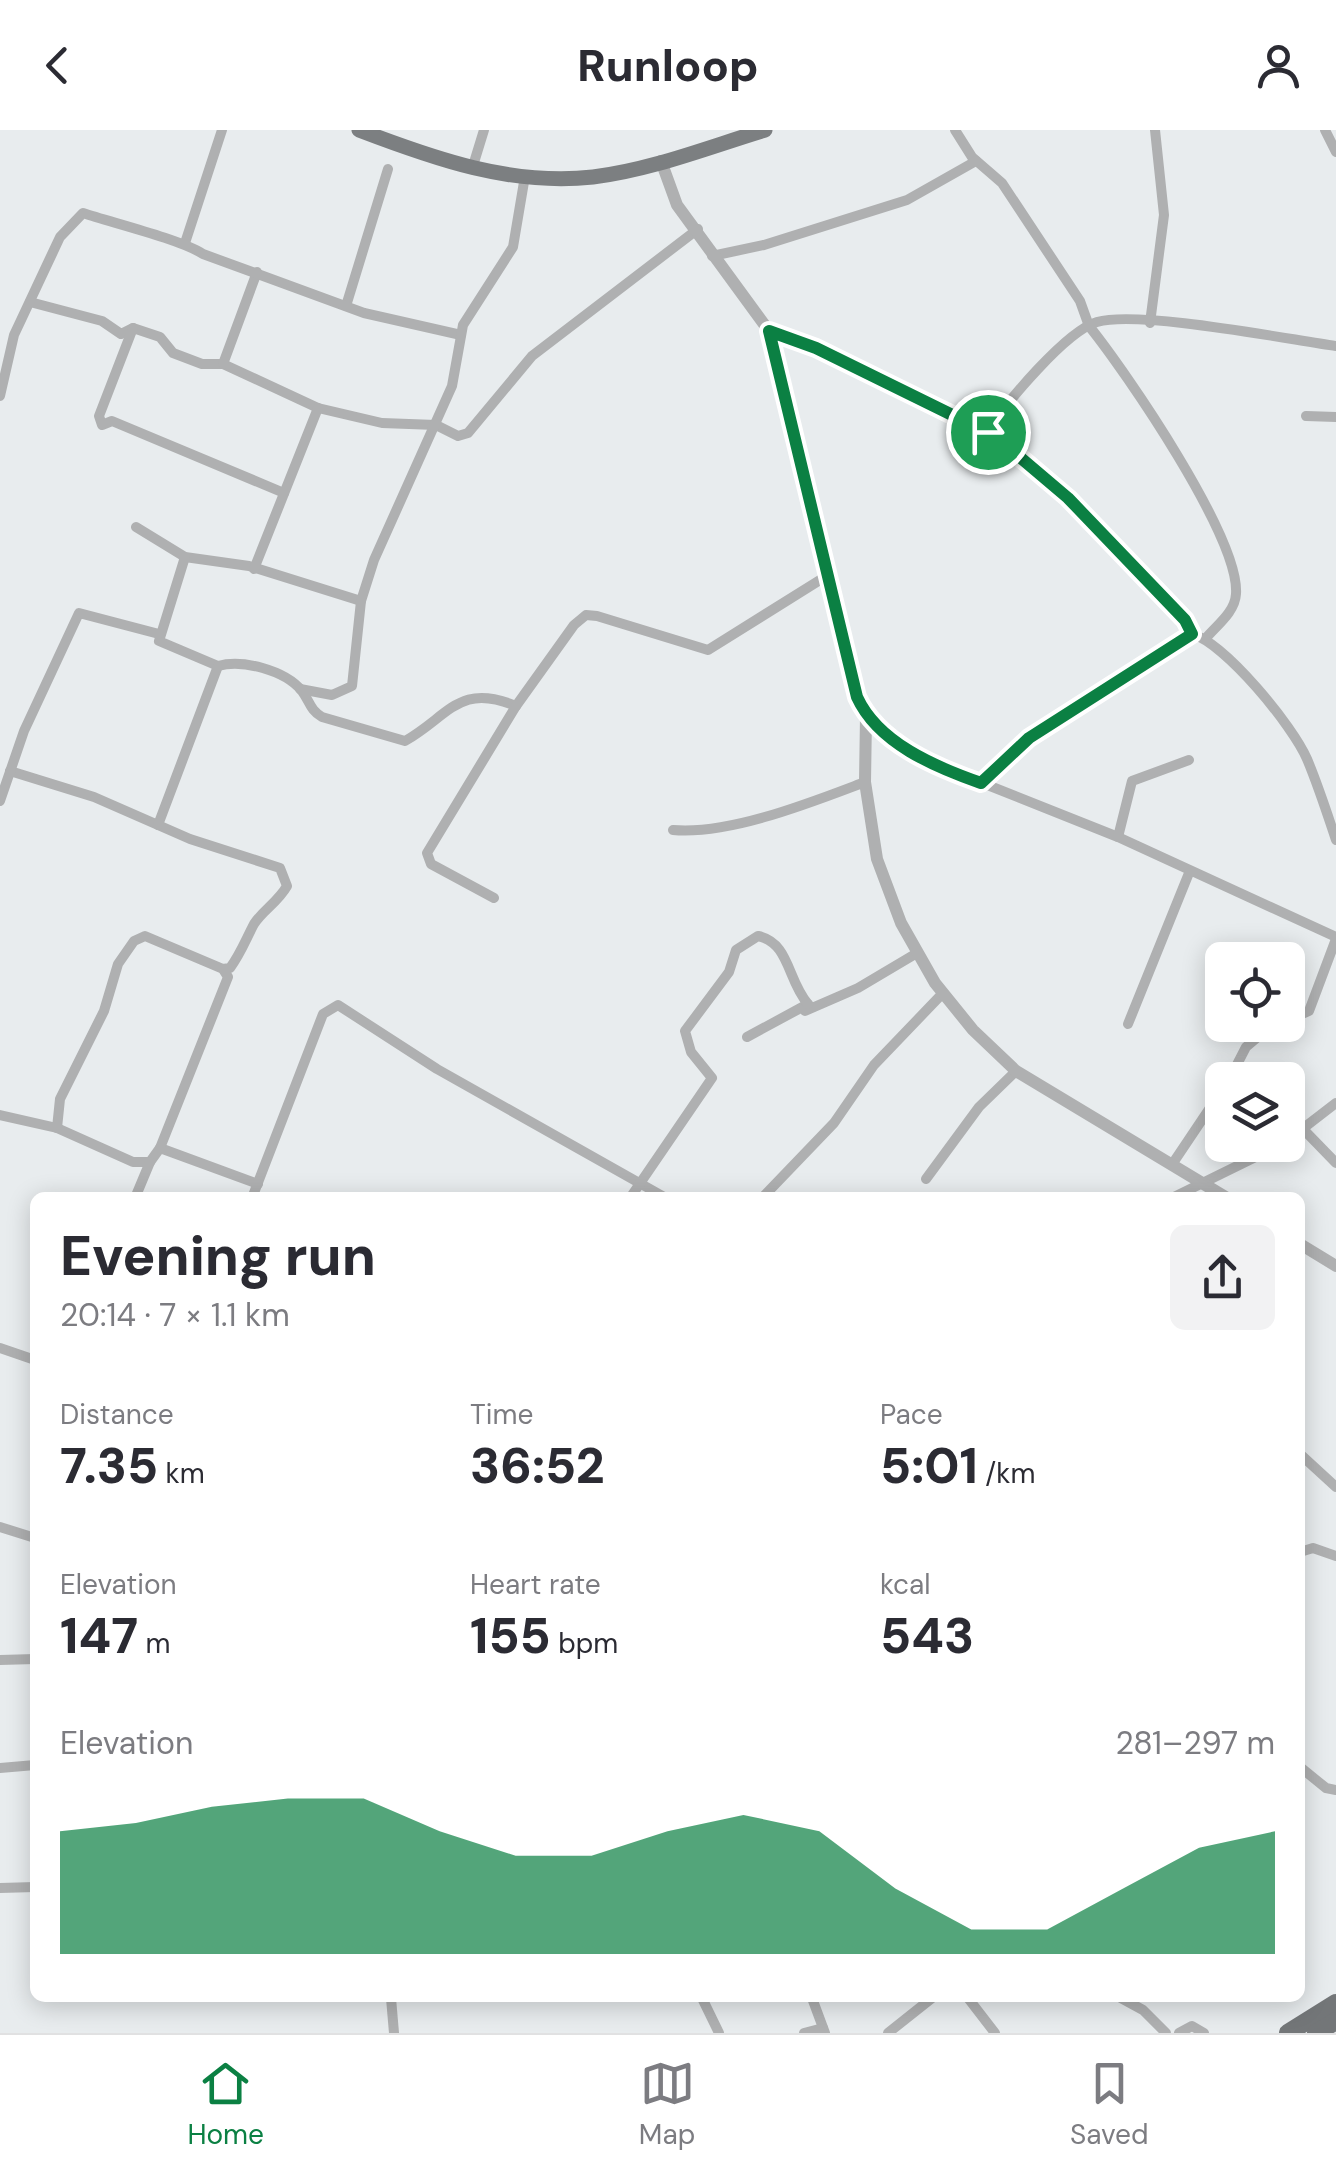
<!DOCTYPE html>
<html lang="en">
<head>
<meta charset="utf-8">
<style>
  :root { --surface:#fff; --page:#f2f2f3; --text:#2b2b33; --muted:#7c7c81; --line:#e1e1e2; --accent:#0b8043 }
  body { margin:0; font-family:"DM Sans",sans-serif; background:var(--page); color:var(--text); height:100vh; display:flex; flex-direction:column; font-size:38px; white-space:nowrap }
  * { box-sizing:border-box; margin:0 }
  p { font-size:32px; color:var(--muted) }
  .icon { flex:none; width:55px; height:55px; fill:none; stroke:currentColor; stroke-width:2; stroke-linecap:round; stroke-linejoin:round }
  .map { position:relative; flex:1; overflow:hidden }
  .drawer { position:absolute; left:30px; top:1062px; width:1275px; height:810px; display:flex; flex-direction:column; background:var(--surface); border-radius:15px; box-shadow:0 5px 25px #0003 }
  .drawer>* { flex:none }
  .buttons { position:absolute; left:1205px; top:812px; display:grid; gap:20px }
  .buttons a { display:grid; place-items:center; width:100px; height:100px; border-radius:15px; background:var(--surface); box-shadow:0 5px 25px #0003; font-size:50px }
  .pin { position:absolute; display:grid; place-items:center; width:85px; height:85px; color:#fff; margin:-42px; border:5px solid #fff; border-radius:50%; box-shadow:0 2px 10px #0007 }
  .round { display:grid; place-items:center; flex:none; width:105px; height:105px; border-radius:15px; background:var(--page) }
  .headline { display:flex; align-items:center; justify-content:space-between; height:170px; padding:0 30px }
  h1 { font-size:55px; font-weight:800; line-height:75px }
  .metrics { display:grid; grid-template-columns:repeat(3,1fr); gap:15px; height:170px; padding:10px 30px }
  .metrics div { display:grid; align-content:center }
  .metrics b { font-size:50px; font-weight:800 }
  .metrics small { font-size:28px; font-weight:400 }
  .metrics p { font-size:28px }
  .chart { height:280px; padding:20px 30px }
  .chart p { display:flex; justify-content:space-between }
  .chart svg { width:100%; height:180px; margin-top:10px; fill:var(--accent); opacity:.7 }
  header { display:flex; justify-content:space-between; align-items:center; height:130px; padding:0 30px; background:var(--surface); font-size:45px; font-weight:800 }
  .menu { display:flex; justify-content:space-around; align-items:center; height:140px; border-top:2px solid var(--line); background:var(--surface); font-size:28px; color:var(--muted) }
  .menu a { display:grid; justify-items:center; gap:5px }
  .menu .on { color:var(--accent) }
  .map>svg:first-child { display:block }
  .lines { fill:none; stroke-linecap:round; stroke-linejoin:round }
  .minor { stroke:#afb0b1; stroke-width:10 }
  .tertiary { stroke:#afb0b1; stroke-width:12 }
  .primary { stroke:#7c7f81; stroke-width:15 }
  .trunk { stroke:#737678; stroke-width:18 }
  .route-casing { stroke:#fff; stroke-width:20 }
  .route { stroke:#0b8043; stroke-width:12 }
</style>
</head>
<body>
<header><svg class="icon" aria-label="back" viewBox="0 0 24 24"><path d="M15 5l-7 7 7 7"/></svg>Runloop<svg class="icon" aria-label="person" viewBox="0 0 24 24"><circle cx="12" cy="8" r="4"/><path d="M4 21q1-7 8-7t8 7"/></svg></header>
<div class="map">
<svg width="1336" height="1903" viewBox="0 0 1336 1903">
  <rect width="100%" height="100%" fill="#e8ecee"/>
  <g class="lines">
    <g class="minor">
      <path d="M 955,0 L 972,27 L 1002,53 L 1080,171 L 1089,196 C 1126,242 1240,408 1236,464 C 1235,482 1217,495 1206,508"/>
      <polyline points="1325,0 1336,22"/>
      <polyline points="472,39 484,0"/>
      <polyline points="185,113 222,0"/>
      <polyline points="712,126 764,115 907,70 976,31"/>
      <polyline points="30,172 102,191 121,204 133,198 160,207 173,223 202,234 223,234 318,278 382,293 436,295 458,306 468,303 532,226 698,99"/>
      <polyline points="346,176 388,39"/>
      <polyline points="1150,193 1164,85 1155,0"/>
      <polyline points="133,198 99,286 102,295 112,291 284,363"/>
      <path d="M 769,201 L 816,218 L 995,306 L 1068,368 L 1185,490 L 1192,504 C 1225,513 1293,596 1307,629 C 1318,655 1327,683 1336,710"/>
      <polyline points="223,234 257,142"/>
      <path d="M 0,266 L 14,205 L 60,107 L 83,83 C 113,93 179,109 203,124 L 364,183 L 461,205"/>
      <polyline points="1306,286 1336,287"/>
      <path d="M 988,301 C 1005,274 1066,201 1097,192 C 1139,180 1286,209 1336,216"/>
      <polyline points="136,397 185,427 249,436 361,471"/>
      <path d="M 185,427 L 159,511 L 218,536 C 242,529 285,540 302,561 C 310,572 310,580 322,587 L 405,611 C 449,586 459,552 516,576"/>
      <polyline points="254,439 318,278"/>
      <polyline points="300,559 332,565 352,556 361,471 374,430 452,256 463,195 513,117 525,46"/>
      <polyline points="866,587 932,633 1118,707 1336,807"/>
      <path d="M 10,641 L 94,667 L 190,709 L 280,738 L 287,756 C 278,772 263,780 254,794 C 246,809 241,823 230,838 L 223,839"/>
      <polyline points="981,653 1029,608 1192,504"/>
      <polyline points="0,671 24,601 79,483 159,504"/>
      <polyline points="158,695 218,536"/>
      <path d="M 673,700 C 730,705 812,672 865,652"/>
      <polyline points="1118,707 1132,651 1189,630"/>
      <polyline points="494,768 431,734 427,723 516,576 574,495 586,485 597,486 708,520 828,445"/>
      <polyline points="1288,890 1309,881 1336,809"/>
      <polyline points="1128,894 1189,743"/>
      <polyline points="747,907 808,874 805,881 858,858 917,823"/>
      <polyline points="1229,950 1246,917 1272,895"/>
      <polyline points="0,985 57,998 133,1032 150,1032 160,1018 258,1054"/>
      <polyline points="57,998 60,969 104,881 118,834 134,811 145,806 223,839 228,847 160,1018"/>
      <polyline points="1304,1000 1336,1033"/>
      <polyline points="1288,1010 1336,973"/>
      <polyline points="1173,1033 1222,960"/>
      <polyline points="926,1049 979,977 1016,941"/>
      <polyline points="135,1068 150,1032"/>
      <polyline points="252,1068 323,884 338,875 437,939 666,1068"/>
      <path d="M 630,1068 L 712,948 L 691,922 L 685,901 L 729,842 L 736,820 L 758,806 C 790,813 787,850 808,874"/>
      <polyline points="762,1068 834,993 874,935 943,863"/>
      <polyline points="1172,1068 1280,1015"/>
      <polyline points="0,1218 35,1230"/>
      <polyline points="1300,1324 1336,1357"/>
      <polyline points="0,1397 35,1408"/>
      <polyline points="1300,1422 1313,1418 1336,1426"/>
      <polyline points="0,1530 35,1529"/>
      <polyline points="1300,1637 1326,1658 1336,1660"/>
      <polyline points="0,1638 35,1635"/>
      <polyline points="0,1758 35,1757"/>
      <polyline points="391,1868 394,1903"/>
      <polyline points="702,1868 719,1903"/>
      <polyline points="812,1868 825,1903"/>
      <polyline points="968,1868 995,1903"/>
      <polyline points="1121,1868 1143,1880 1166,1903"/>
      <polyline points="804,1903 823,1898"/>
      <polyline points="888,1903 932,1868"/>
      <polyline points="1179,1903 1192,1896 1204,1903"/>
    </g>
    <g class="tertiary">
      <polyline points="661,31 677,75 769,201 774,217 857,567 866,587 865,652 877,729 901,793 935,853 973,900 1016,941 1227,1068"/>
      <polyline points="1300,1114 1336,1136"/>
    </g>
    <path class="primary" d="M 359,0 C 435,29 511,56 593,47 C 651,40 709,17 765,0"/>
    <g class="trunk">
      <polyline points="1288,1903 1336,1873"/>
      <polyline points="1316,1903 1336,1891"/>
    </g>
  </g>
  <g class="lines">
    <defs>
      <path id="route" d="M 769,201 L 816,218 L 995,306 L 1068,368 L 1185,490 L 1192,504 L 1029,608 L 981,653 C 935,637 878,613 857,567 Z"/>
    </defs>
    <use href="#route" class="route-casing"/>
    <use href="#route" class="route"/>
  </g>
</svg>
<div class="buttons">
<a><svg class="icon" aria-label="locate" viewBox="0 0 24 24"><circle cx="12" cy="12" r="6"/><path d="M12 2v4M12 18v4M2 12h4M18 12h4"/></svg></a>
<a><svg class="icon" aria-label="layers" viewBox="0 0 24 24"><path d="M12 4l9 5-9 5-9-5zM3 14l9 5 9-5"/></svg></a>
</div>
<div class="pin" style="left:988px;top:302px;background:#1e9e55"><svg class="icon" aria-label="arrive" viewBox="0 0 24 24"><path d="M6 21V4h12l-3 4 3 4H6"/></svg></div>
<section class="drawer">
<div class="headline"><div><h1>Evening run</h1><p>20:14 · 7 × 1.1 km</p></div><a class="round"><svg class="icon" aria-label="share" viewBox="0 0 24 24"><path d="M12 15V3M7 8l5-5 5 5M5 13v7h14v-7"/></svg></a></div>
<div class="metrics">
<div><p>Distance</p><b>7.35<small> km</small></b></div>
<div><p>Time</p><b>36:52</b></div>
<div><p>Pace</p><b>5:01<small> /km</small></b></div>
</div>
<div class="metrics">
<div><p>Elevation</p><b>147<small> m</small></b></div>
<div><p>Heart rate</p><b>155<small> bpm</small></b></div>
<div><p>kcal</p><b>543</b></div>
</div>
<div class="chart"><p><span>Elevation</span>281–297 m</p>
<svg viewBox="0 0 160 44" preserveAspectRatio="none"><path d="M0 44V14L10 12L20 8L30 6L40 6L50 14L60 20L70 20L80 14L90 10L100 14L110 28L120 38L130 38L140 28L150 18L160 14V44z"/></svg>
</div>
</section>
</div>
<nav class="menu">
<a class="on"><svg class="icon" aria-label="home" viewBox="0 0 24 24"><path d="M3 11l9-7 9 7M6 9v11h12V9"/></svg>Home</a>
<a><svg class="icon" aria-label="map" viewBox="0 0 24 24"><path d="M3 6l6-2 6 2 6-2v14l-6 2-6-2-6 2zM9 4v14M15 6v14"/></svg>Map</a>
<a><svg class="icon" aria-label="saved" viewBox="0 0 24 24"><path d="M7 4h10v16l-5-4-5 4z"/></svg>Saved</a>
</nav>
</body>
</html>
